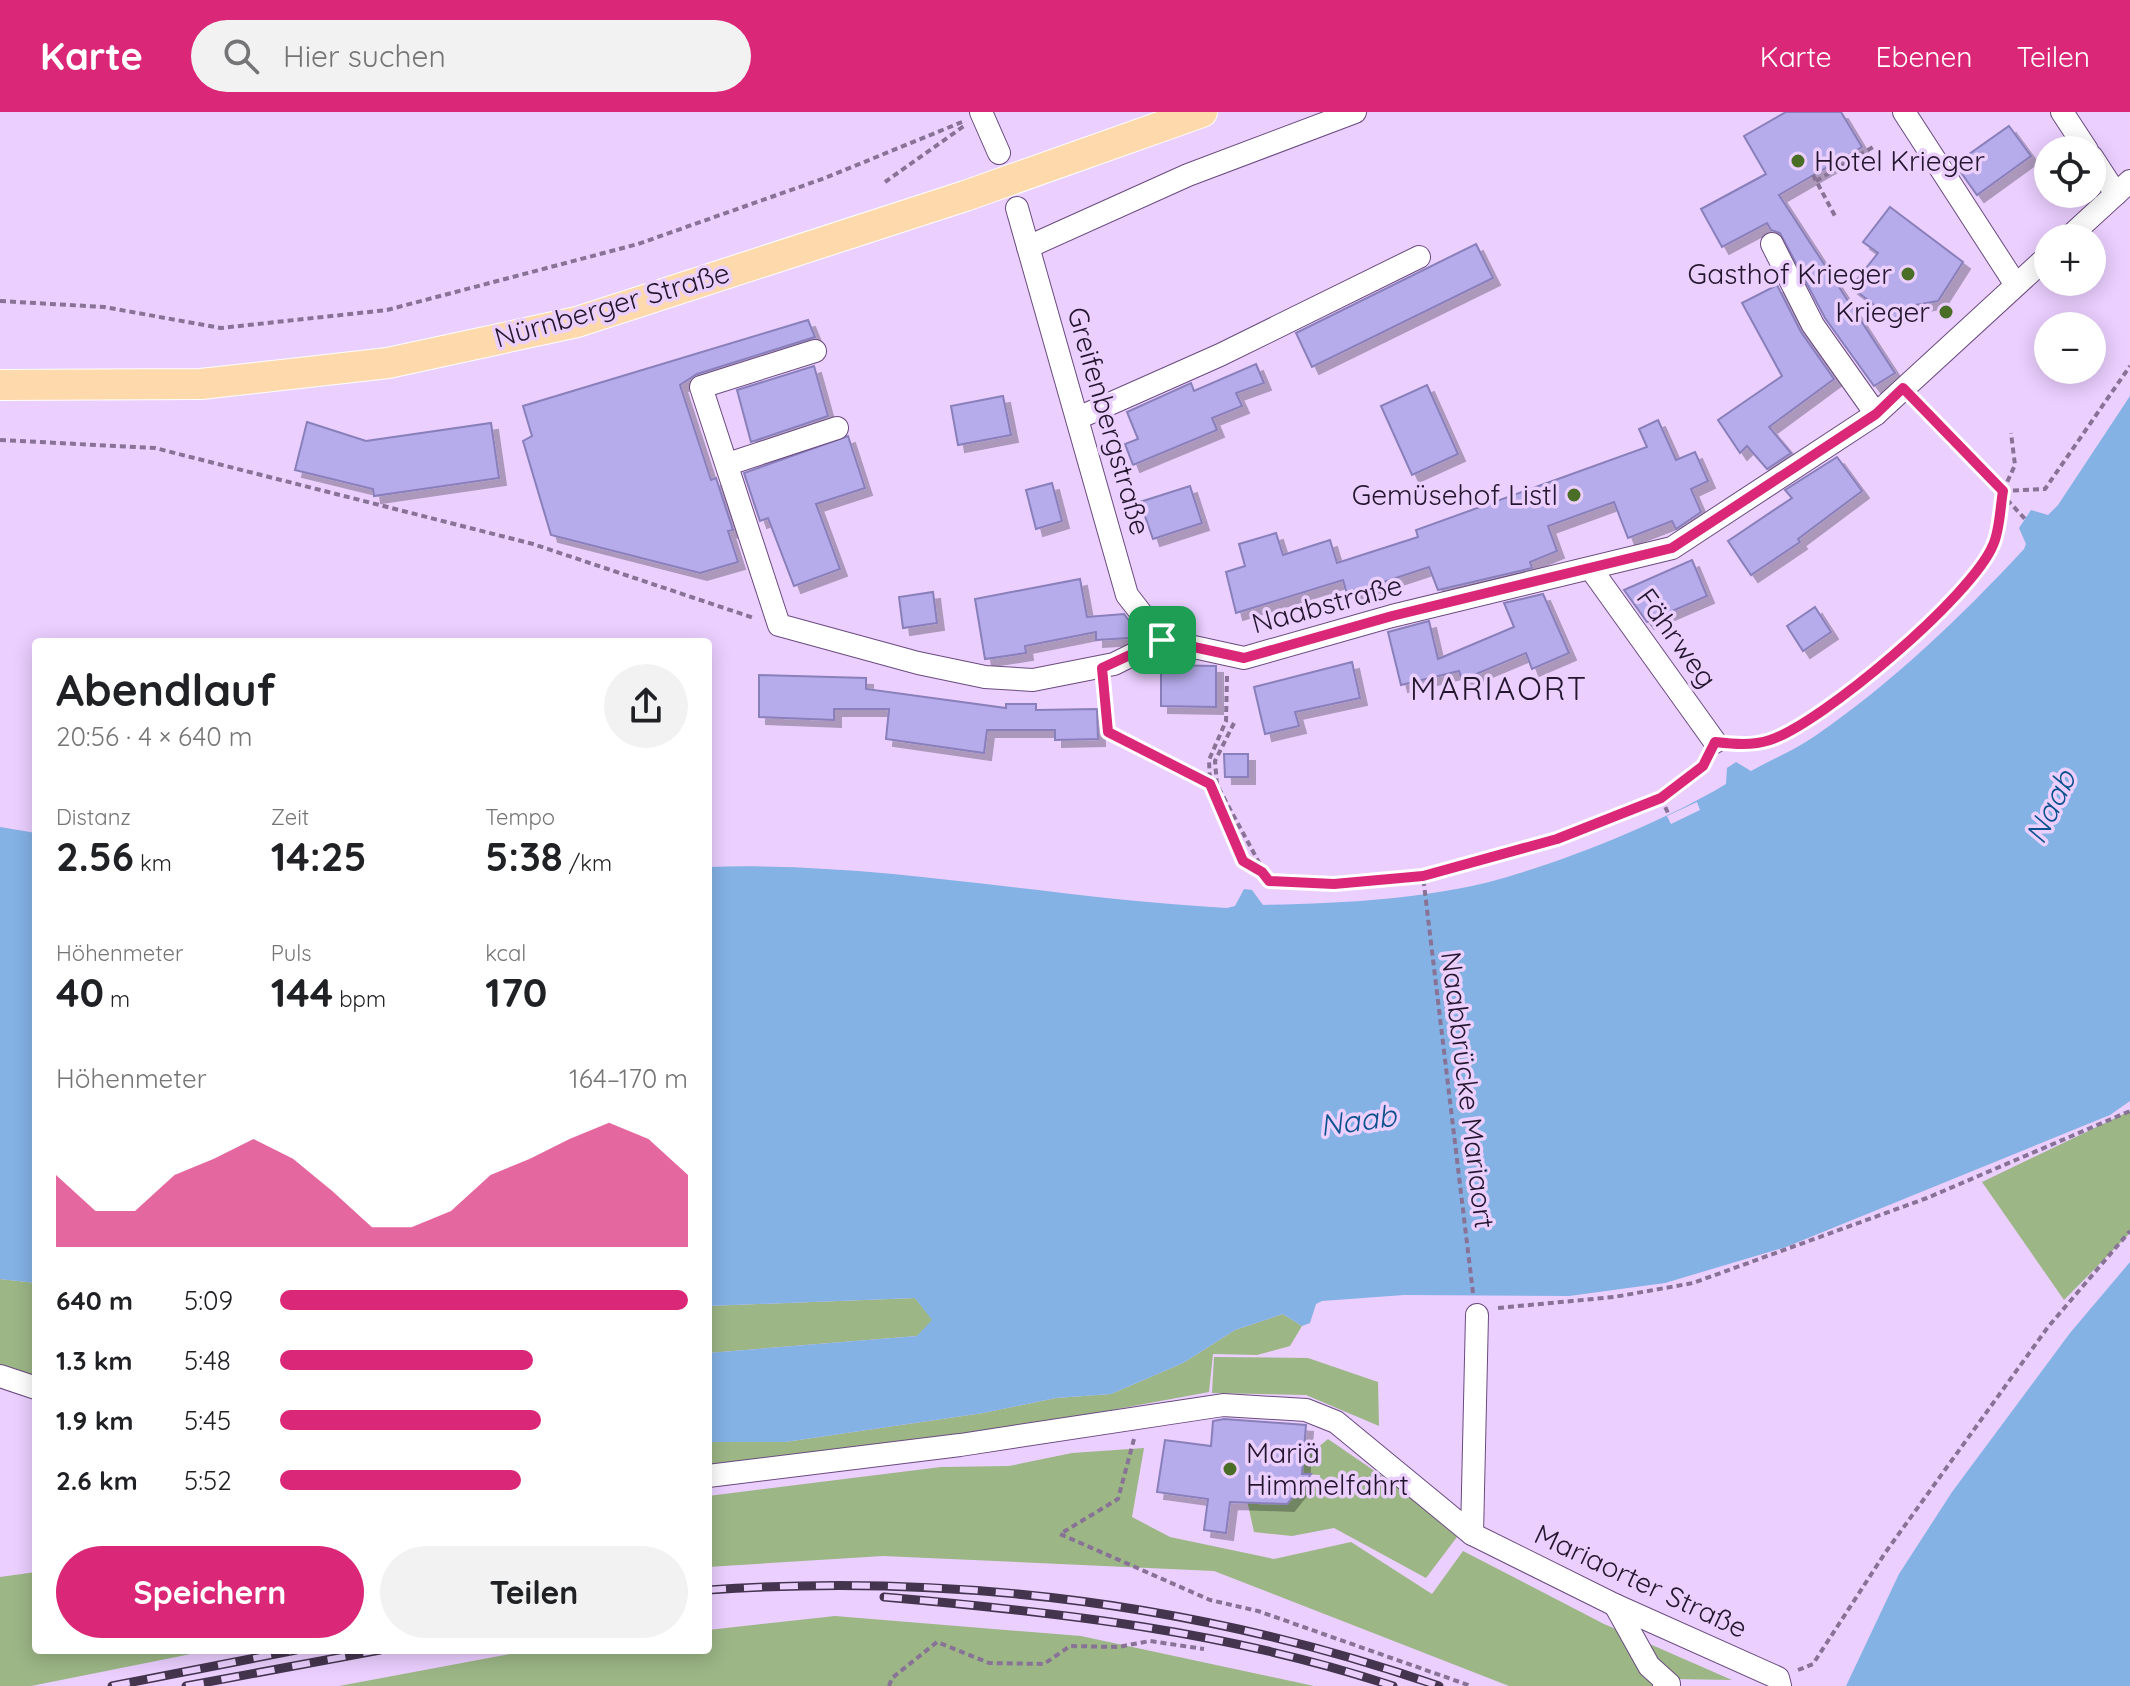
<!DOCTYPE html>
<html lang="de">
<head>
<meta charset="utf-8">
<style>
  :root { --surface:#fff; --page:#f2f2f2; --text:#202124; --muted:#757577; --accent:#db2777 }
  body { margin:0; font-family:Quicksand,sans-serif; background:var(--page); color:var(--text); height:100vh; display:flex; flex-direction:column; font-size:30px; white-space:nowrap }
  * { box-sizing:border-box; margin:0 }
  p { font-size:26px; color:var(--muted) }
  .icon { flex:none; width:44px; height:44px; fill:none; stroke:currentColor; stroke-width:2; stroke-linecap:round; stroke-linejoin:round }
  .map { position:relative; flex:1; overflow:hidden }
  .panel { position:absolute; left:32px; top:526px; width:680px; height:1016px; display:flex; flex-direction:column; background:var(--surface); border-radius:8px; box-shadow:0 4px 20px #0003 }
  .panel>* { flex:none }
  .buttons { position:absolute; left:2034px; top:24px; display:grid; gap:16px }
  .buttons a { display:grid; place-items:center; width:72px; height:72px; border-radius:50%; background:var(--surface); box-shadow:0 4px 20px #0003; font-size:40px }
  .pin { position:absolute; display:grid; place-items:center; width:68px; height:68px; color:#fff; margin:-34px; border-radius:16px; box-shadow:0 4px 12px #0006 }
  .round { display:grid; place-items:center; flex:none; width:84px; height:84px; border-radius:42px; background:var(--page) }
  .summary { display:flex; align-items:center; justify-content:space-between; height:136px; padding:0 24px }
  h1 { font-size:44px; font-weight:700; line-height:60px }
  .figures { display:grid; grid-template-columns:repeat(3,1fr); gap:12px; height:136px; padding:8px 24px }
  .figures div { display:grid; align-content:center }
  .figures b { font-size:40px; font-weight:700 }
  .figures small { font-size:22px; font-weight:400 }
  .figures p { font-size:22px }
  .chart { height:224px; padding:16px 24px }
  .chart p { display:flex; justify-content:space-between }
  .chart svg { width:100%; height:144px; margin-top:8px; fill:var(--accent); opacity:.7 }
  .action { display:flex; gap:16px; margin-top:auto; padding:16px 24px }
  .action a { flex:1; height:92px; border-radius:48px; background:var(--accent); color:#fff; font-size:32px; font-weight:700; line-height:92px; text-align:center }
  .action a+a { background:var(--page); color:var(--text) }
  ul { padding:0 24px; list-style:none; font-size:26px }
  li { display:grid; grid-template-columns:128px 96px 1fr; align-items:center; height:60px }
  li i { height:20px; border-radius:10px; background:var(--accent) }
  header { display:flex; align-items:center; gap:48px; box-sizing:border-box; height:112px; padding:0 40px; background:var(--accent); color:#fff }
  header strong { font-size:38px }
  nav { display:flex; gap:44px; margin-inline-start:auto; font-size:28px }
  .search { width:560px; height:72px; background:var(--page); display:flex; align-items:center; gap:20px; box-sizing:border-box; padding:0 28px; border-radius:44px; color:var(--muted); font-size:30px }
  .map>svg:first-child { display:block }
  .green { fill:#9cb686 }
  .water { fill:#84b2e5 }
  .pier { fill:#ebcfff }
  .building { fill:#b6aceb; stroke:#897fba; stroke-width:2; filter:url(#shadow) }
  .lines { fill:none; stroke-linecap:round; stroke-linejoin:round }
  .minor-casing { stroke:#6a4b7f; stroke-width:24 }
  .major-casing { stroke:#fff; stroke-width:32 }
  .path { stroke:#887396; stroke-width:4; stroke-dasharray:6 4; stroke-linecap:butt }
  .minor { stroke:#fff; stroke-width:22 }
  .major { stroke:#fed9ac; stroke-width:30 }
  .rail-casing { stroke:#44344e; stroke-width:9 }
  .rail { stroke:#ebcfff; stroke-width:6; stroke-dasharray:18; stroke-linecap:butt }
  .route-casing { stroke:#fff; stroke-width:16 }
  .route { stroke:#db2777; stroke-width:10 }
  .poi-dot { fill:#4b6e26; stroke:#ebcfff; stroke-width:3 }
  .labels { text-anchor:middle; stroke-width:7; stroke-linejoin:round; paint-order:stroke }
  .poi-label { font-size:28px; fill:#24162c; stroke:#ebcfff; text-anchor:end }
  .street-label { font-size:28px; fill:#24162c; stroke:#ebcfff }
  .water-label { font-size:30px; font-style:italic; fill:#0d528f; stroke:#ebcfff }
  .quarter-label { font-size:32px; letter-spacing:2px; fill:#24162c; stroke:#ebcfff }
</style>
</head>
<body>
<header>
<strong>Karte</strong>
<div class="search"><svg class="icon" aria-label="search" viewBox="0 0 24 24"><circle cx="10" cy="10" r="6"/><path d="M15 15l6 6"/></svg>Hier suchen</div>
<nav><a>Karte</a><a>Ebenen</a><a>Teilen</a></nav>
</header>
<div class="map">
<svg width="2130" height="1574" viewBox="0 0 2130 1574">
  <defs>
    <filter id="shadow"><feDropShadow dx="7" dy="7" stdDeviation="0" flood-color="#0004"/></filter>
  </defs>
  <rect width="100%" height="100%" fill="#ebcfff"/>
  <g class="green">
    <polygon points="2130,999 2130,1121 2064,1188 1982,1070"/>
    <polygon points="0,1167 36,1171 36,1266 0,1254"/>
    <polygon points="915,1186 933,1208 917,1224 708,1241 708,1194"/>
    <polygon points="1283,1202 1302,1214 1290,1234 1257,1243 1213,1242 1209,1280 983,1322 708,1355 708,1330 785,1330 983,1301 1056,1286 1111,1282 1183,1251 1235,1218"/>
    <polygon points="1214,1245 1308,1246 1378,1270 1379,1314 1306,1283 1212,1281"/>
    <polygon points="1328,1327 1395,1373 1457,1425 1426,1466 1334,1416 1292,1424 1254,1420 1247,1388 1287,1392 1301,1374 1319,1375 1320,1363 1302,1362 1298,1352"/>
    <polygon points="1144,1336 1132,1405 1170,1425 1274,1447 1351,1430 1432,1482 1463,1439 1604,1512 1732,1568 1672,1567 1667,1574 1509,1574 1214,1459 883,1444 708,1455 708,1384 941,1355 1009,1354 1072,1341"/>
    <polygon points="36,1460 36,1538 211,1538 31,1574 0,1574 0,1465"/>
    <polygon points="835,1504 1081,1524 1314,1574 339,1574 532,1538 708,1538 708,1518"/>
  </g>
  <g class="water">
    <path d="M 2130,284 L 2130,989 L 2110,1003 L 1786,1135 L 1665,1171 L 1569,1184 L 1404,1183 L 1322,1189 L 1316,1192 L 1310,1211 L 1302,1214 L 1283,1202 L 1235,1218 L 1183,1251 L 1111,1282 L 1056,1286 L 983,1301 L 785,1330 L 708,1330 L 708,1241 L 917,1224 L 932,1208 L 915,1186 L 708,1194 L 708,755 C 882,749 1053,787 1227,796 L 1235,794 L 1244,777 L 1252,778 L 1263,793 C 1342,791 1424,788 1500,767 C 1568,748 1665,709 1726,672 L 1727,656 L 1736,650 L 1751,659 C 1772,647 1795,638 1815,624 C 1892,571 1960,506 2024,437 L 2026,432 L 2019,416 L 2031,398 L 2048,403 L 2058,393 Z"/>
    <polygon points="0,715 36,721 36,1171 0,1167"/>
    <polygon points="2130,1150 2130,1574 1846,1574 1899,1462 1952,1380 2070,1221"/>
  </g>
  <polygon class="pier" points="1697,690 1700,698 1671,712 1667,704"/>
  <g class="building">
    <polygon points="1786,0 1841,0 1862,35 1779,83 1895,261 1874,274 1825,206 1780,121 1771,118 1767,111 1722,135 1701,97 1766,62 1744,24"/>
    <polygon points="2009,14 2031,44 1977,83 1955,52"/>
    <polygon points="1890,95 1963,150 1938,189 1905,195 1894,208 1851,175 1878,141 1863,130"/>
    <polygon points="1476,132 1493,166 1312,255 1296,221"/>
    <polygon points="1777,173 1801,220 1834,267 1769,315 1791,341 1767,357 1747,334 1740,341 1718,308 1782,264 1742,191"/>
    <polygon points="808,208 815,225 697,262 680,273 711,368 716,366 733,418 728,419 738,450 700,461 551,423 523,329 532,324 523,294"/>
    <polygon points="1256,252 1264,271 1236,281 1242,294 1212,306 1217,318 1133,353 1125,332 1138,327 1127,300 1191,271 1194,279"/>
    <polygon points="814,254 828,304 751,330 737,278"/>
    <polygon points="1427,273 1458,342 1412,363 1381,294"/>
    <polygon points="1003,284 1011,323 958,333 951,294"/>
    <polygon points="1658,308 1676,348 1695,340 1708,369 1691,377 1701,400 1676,417 1672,409 1628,426 1614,390 1548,414 1557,439 1530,450 1532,456 1438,478 1429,455 1347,482 1343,468 1236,501 1226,460 1245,454 1239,432 1276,421 1283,443 1330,428 1337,451 1418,425 1416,418 1647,335 1639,317"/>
    <polygon points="307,310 366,329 491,311 499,366 374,384 373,377 295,358"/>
    <polygon points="848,324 865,376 816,392 840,457 794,474 768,406 760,409 744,361"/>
    <polygon points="1837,345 1862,379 1798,427 1800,430 1751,463 1728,429 1792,386 1785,378"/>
    <polygon points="1052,371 1062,409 1036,417 1026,378"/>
    <polygon points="1190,374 1202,411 1153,427 1140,390"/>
    <polygon points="1692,448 1707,484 1647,510 1624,478"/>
    <polygon points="1080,467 1087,505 1124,502 1130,510 1129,526 1096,528 1096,520 1025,534 1026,541 985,547 975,487"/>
    <polygon points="933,480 937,511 903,516 899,485"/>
    <polygon points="1543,482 1569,541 1532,557 1526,541 1462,568 1459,559 1401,573 1388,520 1429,509 1438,547 1514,515 1504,491"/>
    <polygon points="1815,495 1831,520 1803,539 1787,514"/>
    <polygon points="1352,550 1360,586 1295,600 1299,614 1265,622 1254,575"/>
    <polygon points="1161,553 1216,554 1216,595 1161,594"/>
    <polygon points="759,563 866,566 866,577 1006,596 1006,592 1036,592 1036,598 1097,597 1098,627 1055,628 1055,618 987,618 984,641 886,627 889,597 834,597 834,608 759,605"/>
    <polygon points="1224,642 1248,642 1248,665 1225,665"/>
    <polygon points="1224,1307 1306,1313 1302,1362 1311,1362 1287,1392 1230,1390 1226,1421 1204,1418 1208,1387 1157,1380 1165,1328 1211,1334 1213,1309"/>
  </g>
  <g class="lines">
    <defs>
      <g id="minor">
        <polyline points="981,0 999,41"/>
        <polyline points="1904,0 2016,173"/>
        <polyline points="2062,0 2087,38"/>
        <polyline points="2092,45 2116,82"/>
        <polyline points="1017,96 1127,483 1162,528"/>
        <polyline points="2068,126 2130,69"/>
        <polyline points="1772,132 1813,213 1876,302"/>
        <polyline points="1028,135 1188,63 1355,0"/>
        <polyline points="815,239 701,275 779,513 918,551 985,565 1033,568 1114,552 1162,528 1244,546 1392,504 1672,436 1876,302 2048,144"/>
        <polyline points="1078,306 1220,243 1419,145"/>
        <polyline points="728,352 837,316"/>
        <polyline points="1591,457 1715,630"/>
        <polyline points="0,1264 36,1276"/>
        <polyline points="708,1364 960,1333 1223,1293 1306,1298 1336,1310 1472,1422 1615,1493 1778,1566 1780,1574"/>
        <polyline points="1472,1422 1477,1203"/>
        <polyline points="1615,1493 1649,1554 1669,1572 1664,1574"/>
      </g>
      <polyline id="major" points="0,273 201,272 388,251 577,210 965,84 1202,0"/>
    </defs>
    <use href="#minor" class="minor-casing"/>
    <use href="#major" class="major-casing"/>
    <g class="path">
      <polyline points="1813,63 1835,104"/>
      <polyline points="1816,69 1873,35"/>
      <polyline points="885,70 964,14"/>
      <polyline points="0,189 104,195 221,216 387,198 638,132 825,66 962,10"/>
      <polyline points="1864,199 1871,191"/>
      <polyline points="1919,292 2025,407"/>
      <polyline points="0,328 155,336 533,432 754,506"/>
      <polyline points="2003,379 2045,377 2130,254"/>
      <polyline points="1227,564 1226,609 1209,648 1210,672 1243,749 1260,759"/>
      <polyline points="1104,577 1108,620 1210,672"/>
      <polyline points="1234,611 1215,649 1217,673 1269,769 1334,772 1423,764"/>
      <polyline points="1736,633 1769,629 1801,614 1883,551 1943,499 1973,466 1994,432 2003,379 2015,353 2011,321"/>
      <polyline points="1661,686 1669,703"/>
      <path d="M 1473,1181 L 1423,764 C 1483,750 1679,701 1706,647"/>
      <polyline points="1498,1196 1614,1185 1693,1171 1927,1086 2130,999"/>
      <polyline points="1134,1327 1118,1387 1060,1422 1210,1488 1258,1499 1471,1574"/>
      <polyline points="1798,1558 1813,1552 1885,1441 2048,1215 2130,1119"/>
      <polyline points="889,1574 892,1566 937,1530 989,1551 1044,1552 1070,1534 1118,1535 1150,1529 1204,1537"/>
    </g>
    <use href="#minor" class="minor"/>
    <use href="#major" class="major"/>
    <defs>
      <g id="rail">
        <path d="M 708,1478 C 959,1461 1202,1492 1439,1574"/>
        <path d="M 884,1485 C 1056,1500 1228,1519 1393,1574"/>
        <polyline points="112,1574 296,1538"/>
        <polyline points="186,1574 380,1538"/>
      </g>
    </defs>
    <use href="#rail" class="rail-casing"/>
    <use href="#rail" class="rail"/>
  </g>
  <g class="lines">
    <defs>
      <path id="route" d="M 1903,276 L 2003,379 C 2000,396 2000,418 1993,433 C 1972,484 1822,611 1770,628 C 1752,634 1733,632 1715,630 L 1703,654 L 1661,686 L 1557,727 L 1423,764 L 1334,772 L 1269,769 L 1262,760 L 1243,749 L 1210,672 L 1108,620 L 1102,556 L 1162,528 L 1244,546 L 1392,504 L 1672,436 L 1876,302 Z"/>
    </defs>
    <use href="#route" class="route-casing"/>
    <use href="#route" class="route"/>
  </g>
  <g class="poi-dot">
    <circle cx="1798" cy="49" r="8"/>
    <circle cx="1908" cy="162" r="8"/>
    <circle cx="1946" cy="200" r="8"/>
    <circle cx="1574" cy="383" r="8"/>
    <circle cx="1230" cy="1357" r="8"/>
  </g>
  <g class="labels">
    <g class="poi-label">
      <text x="1814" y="59" text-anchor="start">Hotel Krieger</text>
      <text x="1892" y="172">Gasthof Krieger</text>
      <text x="1930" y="210">Krieger</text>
      <text x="1558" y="393">Gemüsehof Listl</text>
      <text x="1246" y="1351" text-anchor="start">Mariä<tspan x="1246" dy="32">Himmelfahrt</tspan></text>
    </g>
    <g class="street-label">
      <text transform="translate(612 193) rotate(-16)" y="10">Nürnberger Straße</text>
      <text transform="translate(1109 309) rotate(74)" y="10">Greifenbergstraße</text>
      <text transform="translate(1327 492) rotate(-15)" y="10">Naabstraße</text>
      <text transform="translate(1677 526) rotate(54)" y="10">Fährweg</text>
      <text transform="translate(1468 978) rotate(83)" y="10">Naabbrücke Mariaort</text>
      <text transform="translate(1641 1469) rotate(25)" y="10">Mariaorter Straße</text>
    </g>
    <g class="water-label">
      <text transform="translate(2051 695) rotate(-64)" y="10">Naab</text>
      <text transform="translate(1358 1009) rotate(-8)" y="10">Naab</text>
    </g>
    <g class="quarter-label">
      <text x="1499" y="588">MARIAORT</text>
    </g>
  </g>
</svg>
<div class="buttons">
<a><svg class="icon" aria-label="locate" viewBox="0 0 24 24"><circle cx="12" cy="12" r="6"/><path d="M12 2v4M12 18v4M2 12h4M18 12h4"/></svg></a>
<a>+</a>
<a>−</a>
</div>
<div class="pin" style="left:1162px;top:528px;background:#1e9e55"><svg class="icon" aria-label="arrive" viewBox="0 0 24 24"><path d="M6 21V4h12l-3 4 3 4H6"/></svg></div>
<section class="panel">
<div class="summary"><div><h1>Abendlauf</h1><p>20:56 · 4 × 640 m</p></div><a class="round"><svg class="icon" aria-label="share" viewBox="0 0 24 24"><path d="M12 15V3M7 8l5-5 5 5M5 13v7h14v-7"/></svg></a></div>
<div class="figures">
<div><p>Distanz</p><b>2.56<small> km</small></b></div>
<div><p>Zeit</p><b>14:25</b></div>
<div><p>Tempo</p><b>5:38<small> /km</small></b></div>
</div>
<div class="figures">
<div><p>Höhenmeter</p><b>40<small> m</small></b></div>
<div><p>Puls</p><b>144<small> bpm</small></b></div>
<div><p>kcal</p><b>170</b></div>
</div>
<div class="chart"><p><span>Höhenmeter</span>164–170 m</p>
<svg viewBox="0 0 160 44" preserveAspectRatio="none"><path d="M0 44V22L10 33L20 33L30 22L40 17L50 11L60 17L70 27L80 38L90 38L100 33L110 22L120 17L130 11L140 6L150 11L160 22V44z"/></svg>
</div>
<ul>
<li><b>640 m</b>5:09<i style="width:100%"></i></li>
<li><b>1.3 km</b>5:48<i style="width:62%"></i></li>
<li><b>1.9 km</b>5:45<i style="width:64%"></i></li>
<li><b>2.6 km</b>5:52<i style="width:59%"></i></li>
</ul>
<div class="action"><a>Speichern</a><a>Teilen</a></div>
</section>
</div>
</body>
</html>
